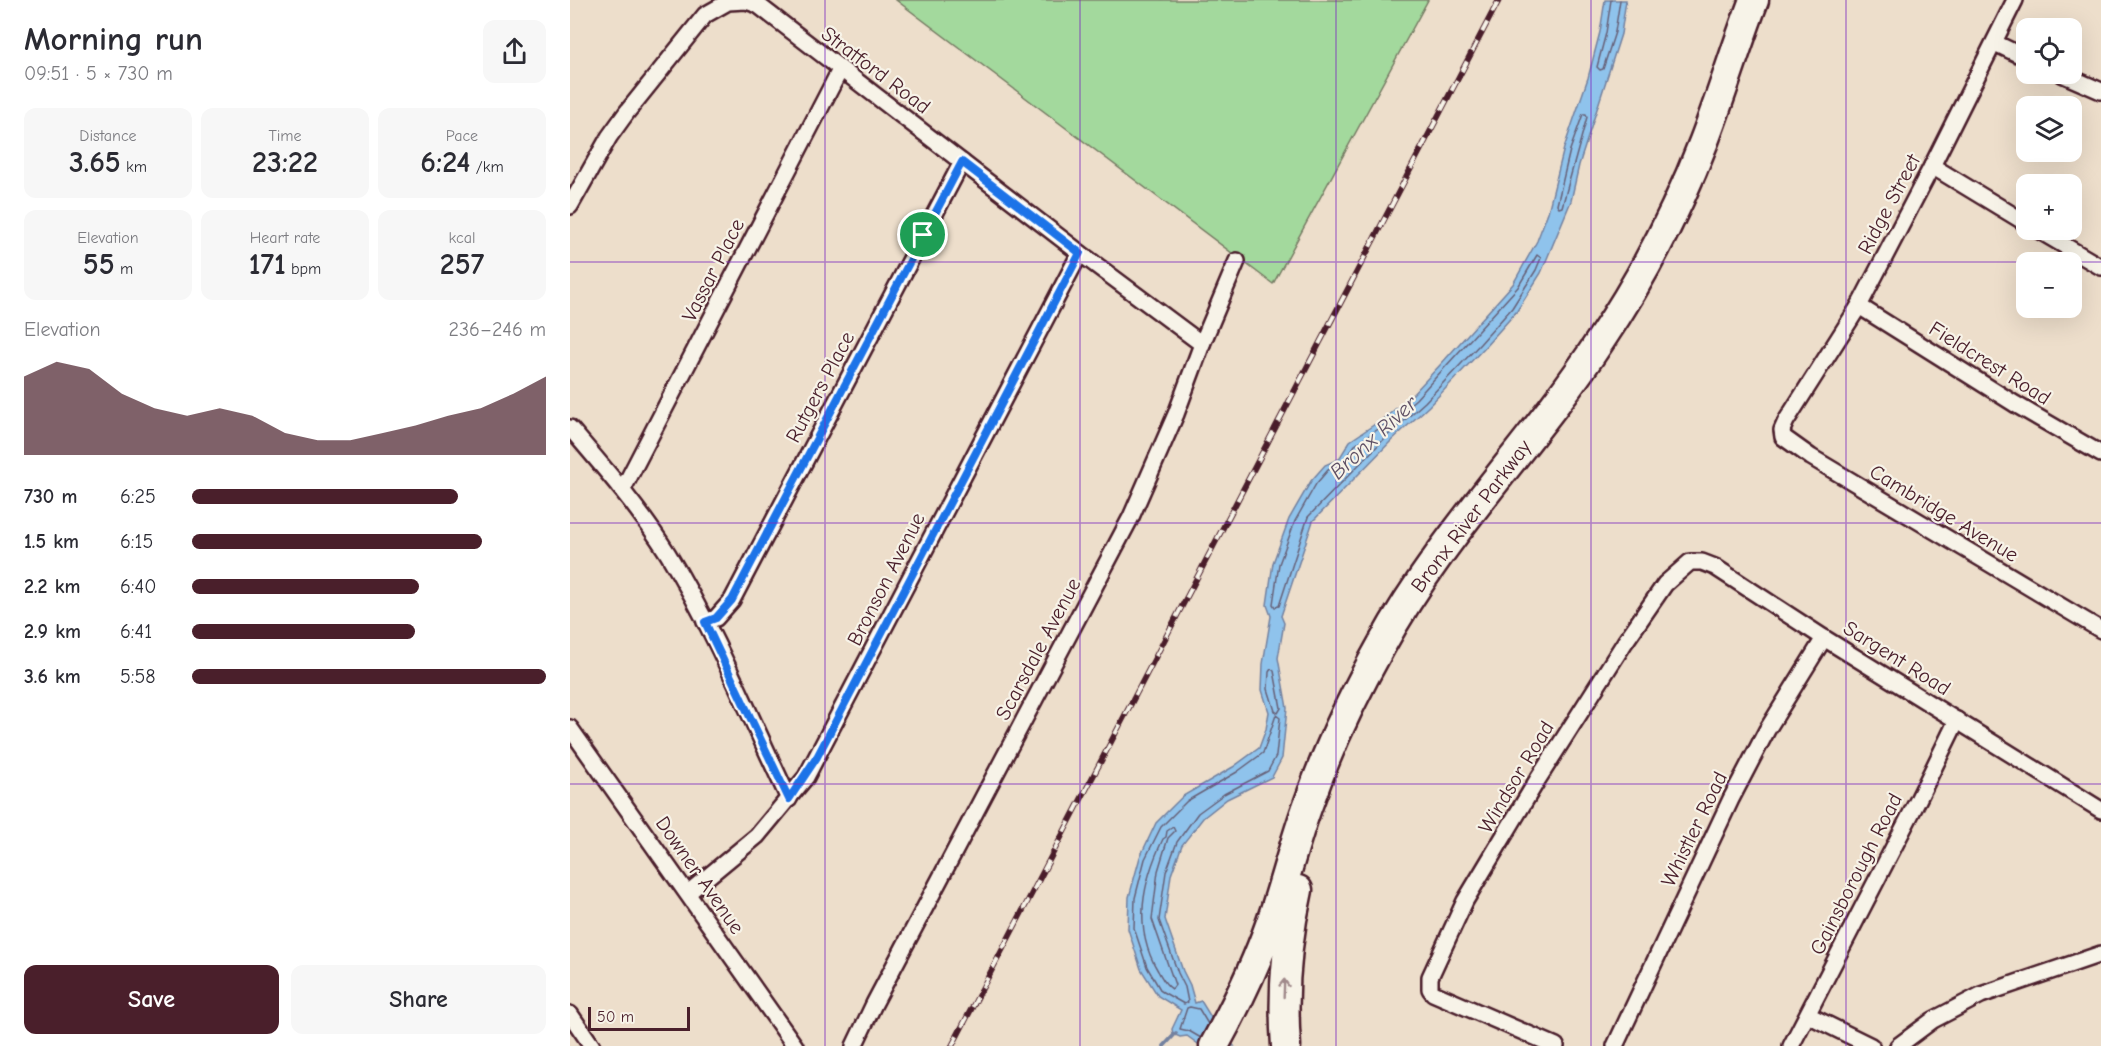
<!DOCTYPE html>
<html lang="en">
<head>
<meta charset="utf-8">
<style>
  :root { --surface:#fff; --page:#f7f7f7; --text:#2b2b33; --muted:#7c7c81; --accent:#4a1f2b }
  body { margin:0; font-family:"Comic Neue",sans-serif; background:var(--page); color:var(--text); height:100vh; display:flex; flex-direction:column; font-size:22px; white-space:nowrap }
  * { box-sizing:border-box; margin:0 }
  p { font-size:20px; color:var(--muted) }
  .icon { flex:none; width:33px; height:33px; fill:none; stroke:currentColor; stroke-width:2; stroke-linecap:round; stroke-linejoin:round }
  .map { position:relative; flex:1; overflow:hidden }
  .panel { display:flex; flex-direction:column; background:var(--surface); width:570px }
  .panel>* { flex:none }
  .controls { position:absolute; left:1446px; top:18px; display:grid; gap:12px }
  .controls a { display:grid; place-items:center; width:66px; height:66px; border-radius:12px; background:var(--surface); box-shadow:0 6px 24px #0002; font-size:30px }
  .scale { position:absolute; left:18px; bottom:15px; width:102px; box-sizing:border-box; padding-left:6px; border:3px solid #4a1f2b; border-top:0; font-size:16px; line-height:21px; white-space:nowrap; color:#4a1f2b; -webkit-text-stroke:4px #f7f3e8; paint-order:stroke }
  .pin { position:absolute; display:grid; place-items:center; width:51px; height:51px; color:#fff; margin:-26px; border:3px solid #fff; border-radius:50%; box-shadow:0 2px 6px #0007 }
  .round { display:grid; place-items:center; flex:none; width:63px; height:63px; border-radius:12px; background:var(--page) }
  .headline { display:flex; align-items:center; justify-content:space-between; height:102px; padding:0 24px }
  h1 { font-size:33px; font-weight:600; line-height:45px }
  .stats { display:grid; grid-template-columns:repeat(3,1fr); gap:9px; height:102px; padding:6px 24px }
  .stats div { display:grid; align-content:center; border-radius:12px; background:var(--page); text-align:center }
  .stats b { font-size:30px; font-weight:600 }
  .stats small { font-size:16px; font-weight:400 }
  .stats p { font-size:16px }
  .chart { height:168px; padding:12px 24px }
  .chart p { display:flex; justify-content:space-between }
  .chart svg { width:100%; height:108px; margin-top:6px; fill:var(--accent); opacity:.7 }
  .primary-button { display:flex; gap:12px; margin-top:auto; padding:12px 24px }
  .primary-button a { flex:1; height:69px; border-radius:12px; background:var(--accent); color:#fff; font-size:24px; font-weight:600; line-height:69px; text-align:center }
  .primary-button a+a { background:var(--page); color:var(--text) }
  ul { padding:0 24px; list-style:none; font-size:20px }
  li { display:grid; grid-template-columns:96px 72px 1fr; align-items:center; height:45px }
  li i { height:15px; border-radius:8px; background:var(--accent) }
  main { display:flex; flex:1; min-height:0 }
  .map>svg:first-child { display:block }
  .green { fill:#a3d99d; stroke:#767c64; stroke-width:1.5 }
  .water { fill:#8fc3ec; stroke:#73819f; stroke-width:1.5 }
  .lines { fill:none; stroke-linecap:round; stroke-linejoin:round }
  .shore { stroke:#666178; stroke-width:1.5 }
  .stream { stroke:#73819f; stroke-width:4 }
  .street-casing { stroke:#4a1f2b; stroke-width:20 }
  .highway-casing { stroke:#4a1f2b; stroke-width:33 }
  .street { stroke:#f7f3e8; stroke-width:15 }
  .highway { stroke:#f7f3e8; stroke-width:28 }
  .rail-casing { stroke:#4a1f2b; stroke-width:6 }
  .rail { stroke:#f7f3e8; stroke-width:4; stroke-dasharray:11; stroke-linecap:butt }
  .oneway { stroke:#a0898a }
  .route-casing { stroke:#fff; stroke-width:12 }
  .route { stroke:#1a73e8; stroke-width:8 }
  .grid { fill:none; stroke:#7b2cbf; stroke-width:1.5; stroke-opacity:0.55 }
  .labels { text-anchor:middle; stroke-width:4.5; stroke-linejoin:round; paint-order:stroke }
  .street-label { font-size:21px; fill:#4a1f2b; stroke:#f7f3e8 }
  .water-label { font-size:22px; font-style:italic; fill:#5f5065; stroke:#f7f3e8 }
</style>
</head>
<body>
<main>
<section class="panel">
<div class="headline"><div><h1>Morning run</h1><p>09:51 · 5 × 730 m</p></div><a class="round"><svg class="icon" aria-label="share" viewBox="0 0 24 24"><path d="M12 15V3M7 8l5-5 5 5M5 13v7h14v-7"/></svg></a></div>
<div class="stats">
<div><p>Distance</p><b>3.65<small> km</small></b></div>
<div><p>Time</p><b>23:22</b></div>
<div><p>Pace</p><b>6:24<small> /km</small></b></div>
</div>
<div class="stats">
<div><p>Elevation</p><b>55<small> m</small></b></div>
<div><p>Heart rate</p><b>171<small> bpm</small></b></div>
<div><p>kcal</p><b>257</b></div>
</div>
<div class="chart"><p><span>Elevation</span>236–246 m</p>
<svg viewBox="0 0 160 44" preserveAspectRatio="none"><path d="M0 44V12L10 6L20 9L30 19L40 25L50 28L60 25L70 28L80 35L90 38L100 38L110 35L120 32L130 28L140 25L150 19L160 12V44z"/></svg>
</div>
<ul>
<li><b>730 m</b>6:25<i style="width:75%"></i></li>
<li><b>1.5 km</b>6:15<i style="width:82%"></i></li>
<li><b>2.2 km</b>6:40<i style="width:64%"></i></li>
<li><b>2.9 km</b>6:41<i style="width:63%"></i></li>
<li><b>3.6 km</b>5:58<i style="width:100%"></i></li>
</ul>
<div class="primary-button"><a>Save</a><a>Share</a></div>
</section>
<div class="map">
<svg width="1531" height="1046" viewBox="0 0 1531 1046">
  <rect width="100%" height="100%" fill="#eddecb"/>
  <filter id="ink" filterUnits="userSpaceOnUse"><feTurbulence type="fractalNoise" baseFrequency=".0167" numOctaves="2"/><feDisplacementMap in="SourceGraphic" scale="12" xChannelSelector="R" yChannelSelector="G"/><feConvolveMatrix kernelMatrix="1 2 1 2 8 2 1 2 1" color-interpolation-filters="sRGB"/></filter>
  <g filter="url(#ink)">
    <polygon class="green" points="326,0 858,0 703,284"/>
    <polygon class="water" points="1035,0 1056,0 1051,34 1009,165 1001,201 971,273 947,311 914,348 859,406 822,440 743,521 711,616 714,623 708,658 717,708 712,758 702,777 657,799 633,818 612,845 601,875 595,919 613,971 620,985 625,1003 631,1001 647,1027 664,1046 631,1046 617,1036 610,1037 603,1034 602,1029 611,1010 588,996 571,969 558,929 559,897 570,857 586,823 613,796 663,767 689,748 696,729 699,712 692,690 693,664 701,616 697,605 703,563 719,519 741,481 755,465 769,459 780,441 817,416 842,395 871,364 943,284 967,241 978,212 994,148 1018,78 1030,32"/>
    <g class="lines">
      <g class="shore">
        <polyline points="1041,0 1036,33 1027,67 1030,70 1033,69 1045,32 1050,0"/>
        <polygon points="1013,114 1016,114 1017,117 992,207 989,208 987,205 1000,150"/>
        <polygon points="967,255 971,258 966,270 942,308 910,344 855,402 817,436 738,517 709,606 705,607 703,604 709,564 725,521 746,484 758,470 774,463 785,445 820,421 846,399 948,287"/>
        <polygon points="701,669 704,671 711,708 708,713 705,711 698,689 699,672"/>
        <polygon points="706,715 710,718 706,756 698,771 654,794 628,813 607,842 596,872 589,920 608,973 615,987 618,1002 614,1004 591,991 577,967 564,928 565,898 575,859 591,827 617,801 667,772 693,753"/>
        <path d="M 603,827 L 605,831 L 598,838 L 588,871 L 582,919 L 605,985 L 602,989 C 595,985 592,978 588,971 C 562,928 573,881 593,839 L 596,837 L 597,831 Z"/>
        <polyline points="631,1038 619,1031 610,1029 617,1008 620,1007 629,1009 638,1024"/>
      </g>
      <polyline class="stream" points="594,1046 606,1033"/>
      <defs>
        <g id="street">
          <polyline points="1445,0 1362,166 1289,306 1216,421 1212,430 1213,437 1241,457 1531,630"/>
          <polyline points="1425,43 1456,58"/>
          <polyline points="1492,74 1531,91"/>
          <polyline points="1362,166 1456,223"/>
          <polyline points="0,206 39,137 57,112 135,15 158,2 176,1 188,5 510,253 632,344"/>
          <polyline points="1468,230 1531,267"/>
          <polyline points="1289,306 1445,404 1531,454"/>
          <path d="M 0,428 C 35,469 69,508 98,554 C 145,631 180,717 219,799"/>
          <polyline points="53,489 270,70"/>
          <polyline points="135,622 146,618 162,600 392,162"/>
          <polyline points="0,728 225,1046"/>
          <polyline points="118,893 187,836 236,777 510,253"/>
          <polyline points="0,1014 22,1046"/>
          <polyline points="1238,1015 1301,1046"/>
          <polyline points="284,1046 304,1004 561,517 606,414 632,344 667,261"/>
          <polyline points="986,1046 863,993 860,989 860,977 895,901 968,779 1055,642 1095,584 1120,562 1132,562 1145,567 1254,638 1531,810"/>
          <polyline points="1045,1046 1161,799 1197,730 1254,638"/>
          <polyline points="1221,1046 1348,800 1387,720"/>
          <polyline points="1328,1046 1363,1020 1411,995 1531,954"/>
        </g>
        <g id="highway">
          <path d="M 644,1046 C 666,1006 686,965 701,922 C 715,882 724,842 739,802 C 758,748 783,696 811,646 C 871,535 961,446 1030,341 C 1072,279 1107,211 1134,141 C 1152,94 1166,47 1184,0"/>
          <path d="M 716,1046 C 712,993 716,942 728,890"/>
        </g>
      </defs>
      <use href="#street" class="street-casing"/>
      <use href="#highway" class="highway-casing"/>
      <use href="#street" class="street"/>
      <use href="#highway" class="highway"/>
      <defs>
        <polyline id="rail" points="382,1046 929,0"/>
      </defs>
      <use href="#rail" class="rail-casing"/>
      <use href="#rail" class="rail"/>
    </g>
    <defs><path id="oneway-shaft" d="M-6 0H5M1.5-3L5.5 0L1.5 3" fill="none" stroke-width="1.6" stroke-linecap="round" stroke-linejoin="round" transform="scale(1.5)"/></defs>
    <use class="oneway" href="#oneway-shaft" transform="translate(714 988) rotate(-88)"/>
  </g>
  <g class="lines" filter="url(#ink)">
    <defs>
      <polygon id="route" points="392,162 510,253 247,757 219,799 135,622 146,618 162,600"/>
    </defs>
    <use href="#route" class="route-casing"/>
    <use href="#route" class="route"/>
  </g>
  <path class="grid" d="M 255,0 L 255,1046M 510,0 L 510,1046M 766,0 L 766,1046M 1021,0 L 1021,1046M 1276,0 L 1276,1046M 0,262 L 1531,262M 0,523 L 1531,523M 0,784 L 1531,784"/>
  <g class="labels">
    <g class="street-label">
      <text transform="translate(306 70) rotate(37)" y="7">Stratford Road</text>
      <text transform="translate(1319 204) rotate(-62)" y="7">Ridge Street</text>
      <text transform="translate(143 270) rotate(-63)" y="7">Vassar Place</text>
      <text transform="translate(1420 363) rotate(32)" y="7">Fieldcrest Road</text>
      <text transform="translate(250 387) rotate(-62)" y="7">Rutgers Place</text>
      <text transform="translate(1374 513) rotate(31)" y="7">Cambridge Avenue</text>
      <text transform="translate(901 516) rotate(-53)" y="7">Bronx River Parkway</text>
      <text transform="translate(316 579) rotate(-63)" y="7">Bronson Avenue</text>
      <text transform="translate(468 649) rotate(-62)" y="7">Scarsdale Avenue</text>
      <text transform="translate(1327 658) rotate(32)" y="7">Sargent Road</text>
      <text transform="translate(946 777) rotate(-59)" y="7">Windsor Road</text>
      <text transform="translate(1124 829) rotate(-64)" y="7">Whistler Road</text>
      <text transform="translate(1286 874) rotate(-63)" y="7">Gainsborough Road</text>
      <text transform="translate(130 875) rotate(55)" y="7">Downer Avenue</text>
    </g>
    <g class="water-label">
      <text transform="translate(803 437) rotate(-43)" y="8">Bronx River</text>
    </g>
  </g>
</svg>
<div class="controls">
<a><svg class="icon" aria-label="locate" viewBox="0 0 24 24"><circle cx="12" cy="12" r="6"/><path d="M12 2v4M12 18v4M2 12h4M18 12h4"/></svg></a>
<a><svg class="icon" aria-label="layers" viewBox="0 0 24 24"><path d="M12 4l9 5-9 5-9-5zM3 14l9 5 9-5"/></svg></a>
<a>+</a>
<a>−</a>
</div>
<div class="scale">50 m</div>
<div class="pin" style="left:353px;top:235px;background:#1e9e55"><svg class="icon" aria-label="arrive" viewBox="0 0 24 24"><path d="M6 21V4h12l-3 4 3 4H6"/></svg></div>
</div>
</main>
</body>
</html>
